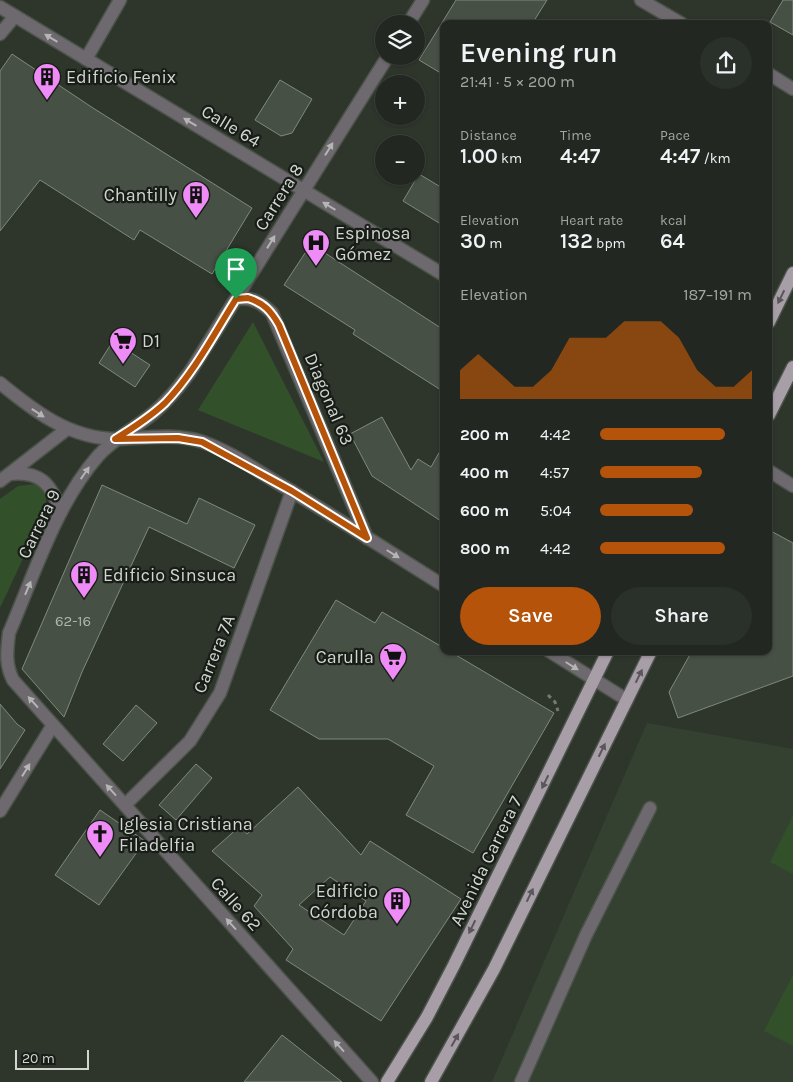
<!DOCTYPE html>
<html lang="en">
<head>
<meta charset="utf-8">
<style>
  :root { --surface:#222821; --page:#2a302a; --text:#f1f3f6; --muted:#a2a6a5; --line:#3f443f; --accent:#b45309 }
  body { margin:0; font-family:Karla,sans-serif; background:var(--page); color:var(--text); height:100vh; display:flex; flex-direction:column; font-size:19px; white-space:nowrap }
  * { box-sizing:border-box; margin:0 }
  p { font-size:16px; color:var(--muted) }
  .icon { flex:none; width:28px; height:28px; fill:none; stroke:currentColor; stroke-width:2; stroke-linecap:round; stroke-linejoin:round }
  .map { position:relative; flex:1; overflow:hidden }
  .sheet { position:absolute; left:440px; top:20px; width:332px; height:635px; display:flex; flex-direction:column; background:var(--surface); border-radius:10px; box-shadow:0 1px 4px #0004,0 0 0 1px var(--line) }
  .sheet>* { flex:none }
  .tools { position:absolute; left:375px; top:15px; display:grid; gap:10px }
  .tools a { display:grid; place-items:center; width:50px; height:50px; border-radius:50%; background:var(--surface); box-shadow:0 1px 4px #0004,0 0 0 1px var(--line); font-size:25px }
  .scale { position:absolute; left:15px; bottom:12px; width:74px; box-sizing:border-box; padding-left:5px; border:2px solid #d1d7d0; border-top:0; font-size:14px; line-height:18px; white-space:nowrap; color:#d1d7d0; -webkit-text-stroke:4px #191d18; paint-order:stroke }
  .pin { position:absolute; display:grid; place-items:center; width:42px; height:42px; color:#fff; margin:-51px -21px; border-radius:50% 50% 50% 0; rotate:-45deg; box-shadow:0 0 5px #0007 }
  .pin .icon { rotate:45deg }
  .round { display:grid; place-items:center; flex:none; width:52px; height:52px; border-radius:26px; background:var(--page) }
  .overview { display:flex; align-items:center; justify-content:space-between; height:85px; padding:0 20px }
  h1 { font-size:28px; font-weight:600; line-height:38px }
  .figures { display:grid; grid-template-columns:repeat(3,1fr); gap:8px; height:85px; padding:5px 20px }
  .figures div { display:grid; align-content:center }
  .figures b { font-size:21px; font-weight:600 }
  .figures small { font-size:14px; font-weight:400 }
  .figures p { font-size:14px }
  .chart { height:140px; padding:10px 20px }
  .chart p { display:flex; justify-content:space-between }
  .chart svg { width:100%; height:90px; margin-top:5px; fill:var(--accent); opacity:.7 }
  .action { display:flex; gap:10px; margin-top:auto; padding:10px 20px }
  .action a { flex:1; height:58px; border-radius:30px; background:var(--accent); color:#fff; font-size:20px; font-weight:600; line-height:58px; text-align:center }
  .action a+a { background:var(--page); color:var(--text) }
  ul { padding:0 20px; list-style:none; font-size:16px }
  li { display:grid; grid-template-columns:80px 60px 1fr; align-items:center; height:38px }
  li i { height:12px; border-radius:6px; background:var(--accent) }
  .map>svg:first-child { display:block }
  .built { fill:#344130 }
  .green { fill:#32512a }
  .building { fill:#475045; stroke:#7f897d; fill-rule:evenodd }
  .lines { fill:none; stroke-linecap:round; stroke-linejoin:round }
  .minor-casing { stroke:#4b534a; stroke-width:15 }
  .major-casing { stroke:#4b534a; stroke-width:15 }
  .path { stroke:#737b72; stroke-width:3; stroke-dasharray:4 4; stroke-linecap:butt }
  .minor { stroke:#6e696e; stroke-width:12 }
  .major { stroke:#a89ea8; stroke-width:12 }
  .oneway { fill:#b3b6b3 }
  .oneway2 { fill:#595759 }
  .route-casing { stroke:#fff; stroke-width:10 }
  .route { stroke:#b45309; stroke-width:6 }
  .labels { text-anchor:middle; stroke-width:4.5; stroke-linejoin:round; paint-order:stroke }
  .number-label { font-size:15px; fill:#aeb5ad }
  .poi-label { font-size:18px; fill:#d1d7d0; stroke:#191d18; text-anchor:start }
  .street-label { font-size:18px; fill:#d1d7d0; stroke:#191d18 }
</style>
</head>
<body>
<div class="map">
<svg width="793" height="1082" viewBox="0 0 793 1082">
  <rect width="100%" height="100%" fill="#2e362c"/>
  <polygon class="built" points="647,723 793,749 793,1082 492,1082"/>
  <g class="green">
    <polygon points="253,322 324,462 198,410"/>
    <polygon points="36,484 46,493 46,509 0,608 0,499 18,486"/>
    <polygon points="793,816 793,874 770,862"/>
    <polygon points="793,975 793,1046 764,1031"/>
  </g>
  <g class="building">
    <polygon points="456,0 547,0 532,24 444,24 444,75 419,60"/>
    <polygon points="783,0 793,0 793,35 770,22"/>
    <polygon points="12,54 93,108 252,208 212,274 140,230 134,240 40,180 0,231 0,71"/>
    <polygon points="280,80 312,99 292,133 281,136 255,120"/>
    <polygon points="419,174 444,189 444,226 403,201"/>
    <polygon points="311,244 444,330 444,392 353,334 355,330 284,285"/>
    <polygon points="113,341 150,365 135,387 99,363"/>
    <polygon points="382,417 411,470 418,459 431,467 444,444 444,523 372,476 350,434"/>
    <polygon points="102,485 187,524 199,498 255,525 234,568 149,527 82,672 64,717 22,669"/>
    <polygon points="769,530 793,543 793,676 678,718 669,692 692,651 769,651"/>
    <polygon points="336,600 375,623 382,612 444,648 444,651 449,651 554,713 473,853 406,815 434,766 388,739 319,739 270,710"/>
    <polygon points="0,704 17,724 25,730 0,769"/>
    <polygon points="136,705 157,723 123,761 103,744"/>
    <polygon points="196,764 212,778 176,820 159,805"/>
    <path d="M 298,787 L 361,855 L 370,841 L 461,899 L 381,1021 L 286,960 L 293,949 L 254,906 L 262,895 L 212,851 L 240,826 L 247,834 ZM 330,877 L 366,901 L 344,935 L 299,905 Z"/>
    <polygon points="100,810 145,841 99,905 55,875"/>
    <polygon points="282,1035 342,1082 244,1082"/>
  </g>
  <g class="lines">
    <defs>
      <g id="minor">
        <polyline points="641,0 682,24"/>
        <polyline points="0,7 444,275"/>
        <polyline points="408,24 423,0"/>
        <polyline points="0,34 15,16"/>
        <polyline points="86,59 120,0"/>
        <polyline points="769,74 793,89"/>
        <path d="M 236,299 C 253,297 260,302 272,313 L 367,538"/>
        <path d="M 0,383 C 34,411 70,439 117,439 C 145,438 176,433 203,442 C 229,451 253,468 276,482 C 333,515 388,551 444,586"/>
        <polyline points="769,471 793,486"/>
        <path d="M 10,474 C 41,471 51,484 61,512"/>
        <polyline points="0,481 67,429"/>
        <polyline points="549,651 627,700"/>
        <polyline points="125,805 190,741 220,693 292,491"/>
        <polyline points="0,811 53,725"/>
        <path d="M 372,1082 L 13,680 C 5,664 7,650 9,633 C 34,575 56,504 98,456 C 111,441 127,433 143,421 C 162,408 177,390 190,372 L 388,56"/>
        <polyline points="521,1082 586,935 650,808"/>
      </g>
      <g id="major">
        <polyline points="769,322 793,273"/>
        <polyline points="769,415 793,367"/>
        <polyline points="387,1082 427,1017 454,965 608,651"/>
        <polyline points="431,1082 494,969 651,651"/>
      </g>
    </defs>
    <use href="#minor" class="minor-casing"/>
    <use href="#major" class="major-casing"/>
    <polyline class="path" points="548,695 555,702 558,711"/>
    <use href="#minor" class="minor"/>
    <use href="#major" class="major"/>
  </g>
  <defs><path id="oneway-solid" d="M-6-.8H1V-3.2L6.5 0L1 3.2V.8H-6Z" transform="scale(1.25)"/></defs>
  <g class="oneway">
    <use href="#oneway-solid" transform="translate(51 38) rotate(-149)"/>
    <use href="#oneway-solid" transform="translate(190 122) rotate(-149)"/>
    <use href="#oneway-solid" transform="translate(329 149) rotate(-58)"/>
    <use href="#oneway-solid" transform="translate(329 206) rotate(-149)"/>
    <use href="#oneway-solid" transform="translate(271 242) rotate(-58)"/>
    <use href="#oneway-solid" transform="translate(38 413) rotate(33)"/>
    <use href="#oneway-solid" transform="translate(85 473) rotate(-55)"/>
    <use href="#oneway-solid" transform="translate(393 554) rotate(32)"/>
    <use href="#oneway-solid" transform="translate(28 588) rotate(-67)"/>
    <use href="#oneway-solid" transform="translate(572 666) rotate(32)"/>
    <use href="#oneway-solid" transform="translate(33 702) rotate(-132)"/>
    <use href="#oneway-solid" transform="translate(26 770) rotate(-58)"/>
    <use href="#oneway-solid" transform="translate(111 790) rotate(-132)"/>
    <use href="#oneway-solid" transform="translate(231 924) rotate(-132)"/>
    <use href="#oneway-solid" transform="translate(339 1046) rotate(-132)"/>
  </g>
  <g class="oneway2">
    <use href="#oneway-solid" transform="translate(781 297) rotate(116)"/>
    <use href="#oneway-solid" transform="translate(639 676) rotate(-64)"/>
    <use href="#oneway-solid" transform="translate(602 750) rotate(-64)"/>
    <use href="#oneway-solid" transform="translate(545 782) rotate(116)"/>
    <use href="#oneway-solid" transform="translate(530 895) rotate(-64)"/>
    <use href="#oneway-solid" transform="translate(472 927) rotate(116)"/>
    <use href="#oneway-solid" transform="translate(455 1040) rotate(-61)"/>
  </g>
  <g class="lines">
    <defs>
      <path id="route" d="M 248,298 C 264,303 271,311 279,325 L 367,538 L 292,491 L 202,442 L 178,438 L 115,439 C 133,428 150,417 165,403 C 194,373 214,334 236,299 Z"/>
    </defs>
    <use href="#route" class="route-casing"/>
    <use href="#route" class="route"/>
  </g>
  <defs>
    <symbol id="building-pin" viewBox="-11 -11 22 30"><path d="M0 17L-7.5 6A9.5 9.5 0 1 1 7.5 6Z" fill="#ef8bf7" stroke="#191d18"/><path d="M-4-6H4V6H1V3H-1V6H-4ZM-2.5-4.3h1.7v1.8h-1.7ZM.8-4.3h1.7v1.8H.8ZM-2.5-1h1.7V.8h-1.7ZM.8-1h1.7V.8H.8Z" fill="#111"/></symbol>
    <symbol id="hospital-pin" viewBox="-11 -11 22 30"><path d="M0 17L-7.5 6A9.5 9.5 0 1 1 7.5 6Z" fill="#ef8bf7" stroke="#191d18"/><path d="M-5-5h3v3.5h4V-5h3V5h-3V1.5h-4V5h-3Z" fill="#111"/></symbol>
    <symbol id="supermarket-pin" viewBox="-11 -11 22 30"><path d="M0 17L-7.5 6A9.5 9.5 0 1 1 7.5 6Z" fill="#ef8bf7" stroke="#191d18"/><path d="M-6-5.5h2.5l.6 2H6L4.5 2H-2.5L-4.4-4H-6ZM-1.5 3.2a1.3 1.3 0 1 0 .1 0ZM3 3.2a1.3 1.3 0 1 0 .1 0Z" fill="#111"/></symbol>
    <symbol id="church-pin" viewBox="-11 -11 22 30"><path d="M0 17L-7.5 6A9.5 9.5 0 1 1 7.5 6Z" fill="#ef8bf7" stroke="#191d18"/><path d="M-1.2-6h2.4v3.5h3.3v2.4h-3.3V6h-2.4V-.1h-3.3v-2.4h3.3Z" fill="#111"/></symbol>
  </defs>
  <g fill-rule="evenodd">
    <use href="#building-pin" x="31" y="61" width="32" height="43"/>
    <use href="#building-pin" x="180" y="179" width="32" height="43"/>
    <use href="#hospital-pin" x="300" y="227" width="32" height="43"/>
    <use href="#supermarket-pin" x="107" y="325" width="32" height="43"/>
    <use href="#building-pin" x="68" y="559" width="32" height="43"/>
    <use href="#supermarket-pin" x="377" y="641" width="32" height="43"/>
    <use href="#church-pin" x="84" y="818" width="32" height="43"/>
    <use href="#building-pin" x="381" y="885" width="32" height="43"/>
  </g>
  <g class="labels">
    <g class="number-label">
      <text x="73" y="626">62-16</text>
    </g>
    <g class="poi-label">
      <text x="66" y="83">Edificio Fenix</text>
      <text x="177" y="201" text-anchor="end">Chantilly</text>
      <text x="335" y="239">Espinosa<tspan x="335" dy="21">Gómez</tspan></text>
      <text x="142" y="347">D1</text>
      <text x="103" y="581">Edificio Sinsuca</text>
      <text x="374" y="663" text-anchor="end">Carulla</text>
      <text x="119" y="830">Iglesia Cristiana<tspan x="119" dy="21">Filadelfia</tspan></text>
      <text x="378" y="897" text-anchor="end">Edificio<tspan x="378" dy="21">Córdoba</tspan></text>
    </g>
    <g class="street-label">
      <text transform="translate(231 126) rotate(31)" y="6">Calle 64</text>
      <text transform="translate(279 197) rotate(-58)" y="6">Carrera 8</text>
      <text transform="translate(329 399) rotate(67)" y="6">Diagonal 63</text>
      <text transform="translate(39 524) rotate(-64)" y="6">Carrera 9</text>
      <text transform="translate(214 654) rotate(-68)" y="6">Carrera 7A</text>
      <text transform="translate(486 861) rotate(-64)" y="6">Avenida Carrera 7</text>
      <text transform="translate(236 904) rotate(48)" y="6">Calle 62</text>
    </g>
  </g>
</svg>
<div class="tools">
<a><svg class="icon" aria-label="layers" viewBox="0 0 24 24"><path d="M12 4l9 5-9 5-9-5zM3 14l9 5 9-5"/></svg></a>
<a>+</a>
<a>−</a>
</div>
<div class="scale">20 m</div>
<div class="pin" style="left:236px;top:299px;background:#1e9e55"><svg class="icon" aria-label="arrive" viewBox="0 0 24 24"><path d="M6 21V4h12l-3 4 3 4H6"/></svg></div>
<section class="sheet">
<div class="overview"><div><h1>Evening run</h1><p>21:41 · 5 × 200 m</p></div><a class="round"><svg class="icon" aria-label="share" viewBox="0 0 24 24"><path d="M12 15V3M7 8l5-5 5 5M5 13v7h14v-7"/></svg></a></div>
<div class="figures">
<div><p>Distance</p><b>1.00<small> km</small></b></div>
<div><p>Time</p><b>4:47</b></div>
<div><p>Pace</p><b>4:47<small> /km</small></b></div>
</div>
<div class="figures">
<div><p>Elevation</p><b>30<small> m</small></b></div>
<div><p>Heart rate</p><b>132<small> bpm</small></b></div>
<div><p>kcal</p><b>64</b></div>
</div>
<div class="chart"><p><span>Elevation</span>187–191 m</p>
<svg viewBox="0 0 160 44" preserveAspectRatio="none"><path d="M0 44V30L10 22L20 30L30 38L40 38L50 30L60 14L70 14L80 14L90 6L100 6L110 6L120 14L130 30L140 38L150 38L160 30V44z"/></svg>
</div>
<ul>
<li><b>200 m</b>4:42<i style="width:82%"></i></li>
<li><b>400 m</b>4:57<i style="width:67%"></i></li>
<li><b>600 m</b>5:04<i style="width:61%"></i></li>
<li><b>800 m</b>4:42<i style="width:82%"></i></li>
</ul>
<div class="action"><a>Save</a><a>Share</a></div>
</section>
</div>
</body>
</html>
